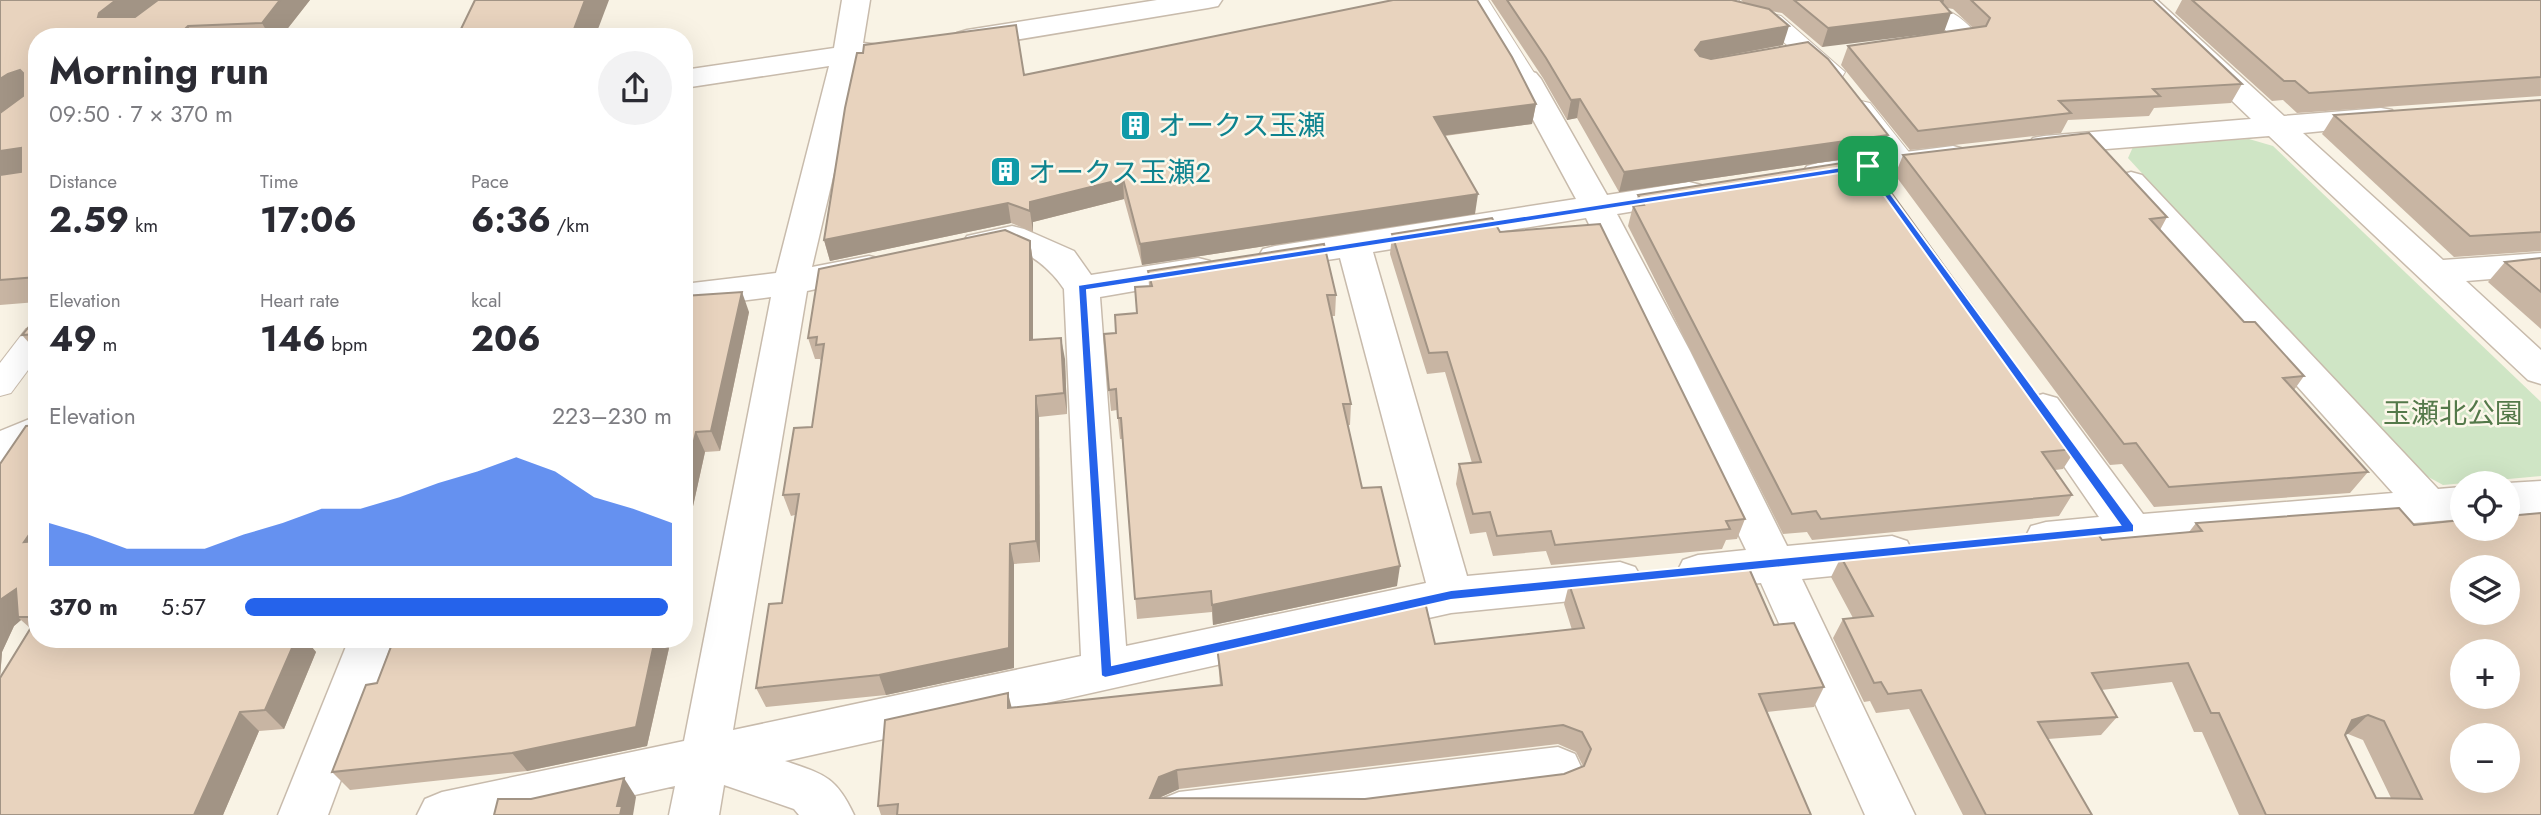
<!DOCTYPE html>
<html lang="en">
<head>
<meta charset="utf-8">
<style>
  :root { --surface:#fff; --page:#f2f2f3; --text:#2b2b33; --muted:#7c7c81; --accent:#2563eb }
  body { margin:0; font-family:Jost,"Noto Sans JP",sans-serif; background:var(--page); color:var(--text); height:100vh; display:flex; flex-direction:column; font-size:26px; white-space:nowrap }
  * { box-sizing:border-box; margin:0 }
  p { font-size:23px; color:var(--muted) }
  .icon { flex:none; width:38px; height:38px; fill:none; stroke:currentColor; stroke-width:2; stroke-linecap:round; stroke-linejoin:round }
  .map { position:relative; flex:1; overflow:hidden }
  .sheet { position:absolute; left:28px; top:28px; width:665px; height:620px; display:flex; flex-direction:column; background:var(--surface); border-radius:28px; box-shadow:0 7px 28px #0002 }
  .sheet>* { flex:none }
  .fabs { position:absolute; left:2450px; top:471px; display:grid; gap:14px }
  .fabs a { display:grid; place-items:center; width:70px; height:70px; border-radius:50%; background:var(--surface); box-shadow:0 7px 28px #0002; font-size:35px }
  .pin { position:absolute; display:grid; place-items:center; width:60px; height:60px; color:#fff; margin:-30px; border-radius:14px; box-shadow:0 4px 10px #0006 }
  .round { display:grid; place-items:center; flex:none; width:74px; height:74px; border-radius:37px; background:var(--page) }
  .head { display:flex; align-items:center; justify-content:space-between; height:119px; padding:0 21px }
  h1 { font-size:38px; font-weight:700; line-height:52px }
  .metrics { display:grid; grid-template-columns:repeat(3,1fr); gap:10px; height:119px; padding:7px 21px }
  .metrics div { display:grid; align-content:center }
  .metrics b { font-size:35px; font-weight:700 }
  .metrics small { font-size:19px; font-weight:400 }
  .metrics p { font-size:19px }
  .chart { height:196px; padding:14px 21px }
  .chart p { display:flex; justify-content:space-between }
  .chart svg { width:100%; height:126px; margin-top:7px; fill:var(--accent); opacity:.7 }
  ul { padding:0 21px; list-style:none; font-size:23px }
  li { display:grid; grid-template-columns:112px 84px 1fr; align-items:center; height:52px }
  li i { height:18px; border-radius:9px; background:var(--accent) }
  .map>svg:first-child { display:block }
  .green { fill:#cfe5c5 }
  .lines { fill:none; stroke-linecap:round; stroke-linejoin:round }
  .service-casing { stroke:#c8bbac; stroke-width:2 }
  .minor-casing { stroke:#c8bbac; stroke-width:3 }
  .service { fill:#fff; fill-rule:evenodd }
  .minor { fill:#fff; fill-rule:evenodd }
  .wall { fill:#c8b5a3; fill-rule:evenodd }
  .shaded-wall { fill:#a29485 }
  .building { fill:#e8d3be; stroke:#a29485; stroke-width:2; fill-rule:evenodd }
  .route { fill:#2563eb; stroke:#fff; stroke-width:2; fill-rule:evenodd }
  .labels { text-anchor:middle; stroke-width:5; stroke-linejoin:round; paint-order:stroke }
  .culture-label { font-size:28px; fill:#0d838f; stroke:#fcf7ea; text-anchor:start }
  .park-label { font-size:28px; fill:#54794a; stroke:#fcf7ea }
</style>
</head>
<body>
<div class="map">
<svg width="2541" height="815" viewBox="0 0 2541 815">
  <rect width="100%" height="100%" fill="#f9f3e5"/>
  <polygon class="green" points="2249,139 2273,146 2541,402 2541,476 2443,485 2412,468 2128,158 2133,147"/>
  <g class="lines">
    <defs>
      <g id="service">
        <polygon points="1466,0 1488,0 1538,79 1535,84 1517,84"/>
        <polygon points="1714,0 1738,0 1746,8 1781,16 1845,72 1842,77 1824,77 1765,26 1730,18"/>
        <path d="M 1943,9 C 1957,13 1972,27 1980,39 L 1976,44 L 1939,49 L 1931,47 L 1927,42 L 1931,37 L 1949,34 L 1932,16 Z"/>
        <polygon points="1861,101 1870,103 1912,156 1916,162 1912,168 1894,168 1852,113 1849,108 1852,103"/>
        <polygon points="37,326 37,358 11,393 0,396 0,363 26,329"/>
      </g>
      <g id="minor">
        <path d="M 842,0 L 870,0 L 863,43 L 879,45 L 883,51 L 879,57 L 860,61 L 812,267 L 869,256 L 881,259 L 886,267 L 881,275 L 807,291 L 733,730 L 1081,656 L 1064,289 C 1053,272 1028,248 1006,249 C 991,250 982,256 967,252 L 962,244 L 967,236 L 1012,226 L 1024,229 L 1074,251 L 1091,275 L 1198,258 L 1210,261 L 1215,269 L 1210,277 L 1198,280 L 1100,297 L 1126,646 L 1426,583 L 1340,258 L 1275,268 L 1263,265 L 1258,257 L 1263,249 L 1275,246 L 1576,199 L 1511,79 L 1516,73 L 1526,70 L 1536,73 L 1541,79 L 1607,195 L 1689,182 L 1701,185 L 1705,192 L 1701,199 L 1689,202 L 1617,214 L 1690,351 L 1787,546 L 1892,536 L 1907,541 L 1913,553 L 1907,565 L 1892,570 L 1802,579 L 1915,815 L 1865,815 L 1761,583 L 1698,589 L 1683,584 L 1677,572 L 1683,560 L 1698,555 L 1746,550 L 1586,218 L 1373,252 L 1467,576 L 1620,562 L 1635,567 L 1642,579 L 1635,591 L 1620,596 L 1451,613 L 785,761 C 823,774 836,776 854,815 L 799,815 L 794,809 L 724,785 L 719,815 L 669,815 L 675,786 L 545,815 L 417,815 L 425,799 L 442,792 L 684,741 L 771,297 L 684,308 L 684,284 L 776,273 L 829,66 L 684,88 L 684,70 L 834,48 Z"/>
        <polygon points="1157,0 1222,0 1218,6 1208,8 967,48 957,45 953,39 957,33 967,30"/>
        <polygon points="2127,0 2157,0 2284,116 2381,108 2392,110 2396,117 2392,124 2303,133 2443,260 2541,253 2541,275 2466,281 2541,350 2541,384 2528,380 2269,136 2044,154 2033,152 2028,145 2033,138 2044,136 2251,119"/>
        <polygon points="1953,146 1964,149 1969,156 1964,163 1818,183 1807,180 1802,173 1807,166 1818,163"/>
        <polygon points="2131,172 2142,175 2438,489 2462,487 2462,519 2046,554 2031,550 2025,538 2031,526 2046,522 2099,517 2024,408 2029,398 2043,394 2057,398 2143,514 2393,493 2120,189 2115,182 2120,175"/>
        <polygon points="37,416 37,447 0,463 0,431"/>
        <polygon points="2541,481 2541,513 2508,515 2508,483"/>
        <polygon points="349,639 393,639 328,815 278,815"/>
        <polygon points="1558,747 1575,754 1582,769 1575,784 1558,791 1363,815 1154,815 1162,799 1179,792"/>
      </g>
    </defs>
    <use href="#service" class="service-casing"/>
    <use href="#minor" class="minor-casing"/>
    <use href="#service" class="service"/>
    <use href="#minor" class="minor"/>
  </g>
  <g class="wall">
    <polygon points="0,0 310,0 281,37 37,37 37,302 0,305"/>
    <polygon points="1491,0 1732,0 1745,4 1741,0 2153,0 2242,84 2231,103 2154,108 2149,116 2068,120 2061,133 1910,150 1841,65 1848,46 1973,28 1953,9 1947,8 1822,47 1782,13 1771,11 1783,45 1710,59 1880,154 1619,192 1577,118 1567,120 1543,78"/>
    <polygon points="2182,0 2541,0 2541,96 2297,113 2283,100 2272,101 2175,13"/>
    <polygon points="1024,75 1536,104 1532,124 1445,136 1475,214 1142,265 1124,199 1033,222 1033,232 1011,223 830,261 824,240"/>
    <polygon points="2541,100 2541,251 2454,257 2322,134 2334,115"/>
    <polygon points="1903,155 2167,217 2160,230 2244,322 2304,376 2294,390 2368,472 2350,493 2154,507 2122,464 2110,465 1895,175"/>
    <polygon points="1638,195 2076,449 2063,469 2055,470 2072,495 2059,516 1812,540 1807,532 1783,534 1628,226 1633,206 1635,205"/>
    <polygon points="1500,232 1745,519 1737,539 1726,540 1722,549 1551,565 1546,551 1493,556 1486,532 1470,534 1456,484 1459,464 1472,463 1445,372 1427,374 1390,254 1392,234"/>
    <polygon points="1030,241 1033,262 1033,340 1065,359 1067,414 1039,417 1040,562 1014,564 1014,668 886,695 766,707 756,688 782,603 795,515 791,516 783,495 812,427 821,362 820,359 815,359 808,338"/>
    <polygon points="2541,258 2541,329 2488,282 2505,262"/>
    <polygon points="1148,271 1336,295 1335,316 1331,316 1351,404 1350,425 1348,425 1362,488 1397,586 1213,625 1212,612 1137,619 1122,439 1120,439 1117,410 1111,411 1109,390 1116,333 1137,313 1149,286"/>
    <polygon points="684,296 749,312 720,451 705,452 684,547"/>
    <polygon points="37,317 37,352 22,335"/>
    <polygon points="37,425 37,639 305,639 316,652 284,729 259,731 223,815 0,815 0,678 30,628 21,620 14,626 2,652 0,678 0,464 26,426"/>
    <path d="M 2196,523 L 2541,815 L 2239,815 L 2202,732 L 2194,732 L 2172,682 L 2101,690 L 2117,717 L 2101,735 L 2048,739 L 2092,815 L 1963,815 L 1909,709 L 1876,713 L 1870,701 L 1864,702 L 1833,638 L 1843,619 L 1853,618 L 1831,577 L 1841,557 L 2102,540 L 2189,532 ZM 2345,734 L 2348,734 L 2363,740 L 2391,798 L 2376,798 L 2345,735 Z"/>
    <path d="M 1569,584 L 1774,625 L 1824,687 L 1814,707 L 1767,712 L 1811,815 L 881,815 L 878,806 L 1012,708 L 1220,686 L 1217,647 L 1435,644 L 1572,630 L 1564,604 ZM 1558,744 L 1576,752 L 1583,766 L 1564,774 L 1365,799 L 1160,798 L 1161,797 L 1179,789 Z"/>
    <polygon points="669,648 647,746 527,771 350,790 332,772 377,683"/>
  </g>
  <g class="shaded-wall">
    <polygon points="116,0 158,0 113,35 98,17 99,13"/>
    <polygon points="280,0 310,0 281,37 270,37 262,23"/>
    <polygon points="585,0 609,0 595,37 571,37"/>
    <polygon points="1935,0 1944,0 1942,7 1951,13 1944,32 1822,47 1828,28"/>
    <polygon points="188,26 195,37 177,37"/>
    <polygon points="1789,26 1783,45 1697,61 1695,50 1701,42"/>
    <polygon points="20,70 36,92 0,113 0,79 8,74"/>
    <polygon points="1580,99 1577,118 1567,120 1571,100"/>
    <polygon points="1536,104 1532,124 1432,137 1434,117"/>
    <polygon points="1888,135 1880,154 1619,192 1624,172"/>
    <polygon points="21,148 37,169 0,176 0,151"/>
    <polygon points="1123,179 1124,199 1033,222 1033,232 1030,211 1030,202"/>
    <polygon points="1478,194 1475,214 1142,265 1140,244"/>
    <polygon points="1008,203 1011,223 830,261 824,240"/>
    <polygon points="1030,241 1033,262 1033,361 1030,340"/>
    <polygon points="742,292 749,312 720,451 711,431"/>
    <polygon points="1061,338 1065,359 1067,414 1064,393"/>
    <polygon points="1036,396 1039,417 1040,562 1036,541"/>
    <polygon points="696,432 705,452 684,547 684,484"/>
    <polygon points="37,523 37,554 24,542"/>
    <polygon points="1010,544 1014,564 1014,668 886,695 879,675"/>
    <polygon points="1400,566 1397,586 1213,625 1212,605"/>
    <polygon points="16,589 18,617 21,620 14,626 2,652 0,678 0,600"/>
    <polygon points="296,639 305,639 316,652 284,729 265,710"/>
    <polygon points="655,639 664,639 669,648 647,746 527,771 512,753"/>
    <polygon points="1008,693 1013,713 1008,708"/>
    <polygon points="240,712 259,731 223,815 194,815"/>
    <polygon points="2368,715 2348,734 2332,739 2352,720"/>
    <polygon points="1177,770 1179,789 1161,797 1153,815 1150,798 1159,777"/>
    <polygon points="624,778 636,797 633,815 620,815 617,806"/>
  </g>
  <g class="building">
    <polygon points="0,0 116,0 99,13 98,17 135,17 158,0 280,0 262,23 188,26 177,37 37,37 37,277 0,280 0,175 21,172 21,148 0,151 0,113 23,96 23,73 20,70 8,74 0,79"/>
    <polygon points="475,0 585,0 571,37 348,37 461,29"/>
    <polygon points="1393,0 1477,0 1512,57 1536,104 1434,117 1478,194 1140,244 1123,179 1030,202 1030,211 1008,203 824,240 845,108 857,53 863,53 864,45 1016,25 1024,75"/>
    <polygon points="1507,0 1732,0 1769,9 1789,26 1701,42 1695,50 1700,56 1711,59 1808,42 1828,59 1888,135 1624,172 1580,99 1571,100 1546,58"/>
    <polygon points="1794,0 1940,0 1951,13 1828,28"/>
    <polygon points="1971,0 2153,0 2242,84 2153,89 2160,96 2059,101 2071,113 1918,131 1848,46 1986,26 1990,18"/>
    <polygon points="2192,0 2541,0 2541,77 2309,93 2295,81 2284,81"/>
    <polygon points="2541,100 2541,232 2470,236 2334,115"/>
    <polygon points="2089,133 2167,217 2150,219 2244,322 2255,322 2304,376 2283,378 2368,472 2169,487 2136,443 2124,444 1903,155"/>
    <polygon points="1867,159 2076,449 2042,452 2072,495 1821,519 1816,511 1792,514 1633,206 1644,205 1638,195"/>
    <polygon points="1492,218 1500,232 1600,224 1745,519 1726,521 1730,529 1555,545 1551,531 1497,536 1490,512 1473,514 1459,464 1481,462 1447,352 1429,353 1392,234"/>
    <polygon points="1005,230 1030,241 1030,340 1061,338 1064,393 1036,396 1036,541 1010,544 1009,648 879,675 756,688 769,604 782,603 799,494 783,495 794,428 812,427 824,344 816,345 817,337 808,338 819,269"/>
    <polygon points="1324,244 1336,295 1327,295 1351,404 1343,404 1362,488 1381,487 1400,566 1212,605 1211,591 1135,599 1121,418 1118,418 1116,389 1109,390 1104,334 1116,333 1115,315 1137,313 1135,287 1152,286 1148,271"/>
    <polygon points="2541,258 2541,292 2505,262"/>
    <polygon points="742,292 711,431 696,432 684,484 684,296"/>
    <polygon points="37,317 37,334 22,335"/>
    <polygon points="37,425 37,523 24,542 37,541 37,639 296,639 265,710 240,712 194,815 0,815 0,678 35,621 32,617 18,617 16,589 0,600 0,464 26,426"/>
    <path d="M 2399,508 L 2414,525 L 2462,520 L 2462,528 L 2508,528 L 2508,516 L 2541,513 L 2541,815 L 2266,815 L 2219,713 L 2211,713 L 2188,663 L 2092,673 L 2117,717 L 2038,722 L 2092,815 L 1986,815 L 1921,690 L 1888,694 L 1881,682 L 1874,683 L 1843,619 L 1873,616 L 1841,557 L 2096,531 L 2102,540 L 2202,531 L 2196,523 ZM 2462,567 L 2508,567 L 2508,612 L 2462,612 ZM 2462,651 L 2508,651 L 2508,696 L 2462,696 ZM 2368,715 L 2384,721 L 2422,799 L 2376,798 L 2345,735 L 2352,720 ZM 2462,735 L 2508,735 L 2508,780 L 2462,780 Z"/>
    <path d="M 1748,566 L 1774,625 L 1794,623 L 1824,687 L 1759,694 L 1811,815 L 897,815 L 898,804 L 878,806 L 885,720 L 1008,693 L 1008,708 L 1222,685 L 1217,647 L 1425,602 L 1435,644 L 1584,628 L 1569,584 ZM 1563,725 L 1582,732 L 1591,749 L 1584,766 L 1564,774 L 1365,799 L 1150,798 L 1159,777 L 1177,770 Z"/>
    <polygon points="394,639 655,639 636,727 512,753 332,772 366,685 377,683"/>
    <polygon points="624,778 617,806 622,806 620,815 494,815 498,799 531,799"/>
  </g>
  <path class="route" d="M 1868,163 L 2134,525 L 2134,532 L 1451,600 L 1105,678 L 1101,676 L 1078,285 ZM 1865,169 L 2120,525 L 1451,590 L 1112,665 L 1087,290 Z"/>
  <defs>
    <symbol id="building-square" viewBox="-11 -11 22 22"><rect x="-9" y="-9" width="18" height="18" rx="4" fill="#0f9aa8" stroke="#fcf7ea"/><path d="M-4-6H4V6H1V3H-1V6H-4ZM-2.5-4.3h1.7v1.8h-1.7ZM.8-4.3h1.7v1.8H.8ZM-2.5-1h1.7V.8h-1.7ZM.8-1h1.7V.8H.8Z" fill="#fff"/></symbol>
  </defs>
  <g fill-rule="evenodd">
    <use href="#building-square" x="1118" y="108" width="35" height="35"/>
    <use href="#building-square" x="988" y="154" width="35" height="35"/>
  </g>
  <g class="labels">
    <g class="culture-label">
      <text x="1158" y="135">オークス玉瀬</text>
      <text x="1028" y="182">オークス玉瀬2</text>
    </g>
    <g class="park-label">
      <text x="2453" y="423">玉瀬北公園</text>
    </g>
  </g>
</svg>
<div class="fabs">
<a><svg class="icon" aria-label="locate" viewBox="0 0 24 24"><circle cx="12" cy="12" r="6"/><path d="M12 2v4M12 18v4M2 12h4M18 12h4"/></svg></a>
<a><svg class="icon" aria-label="layers" viewBox="0 0 24 24"><path d="M12 4l9 5-9 5-9-5zM3 14l9 5 9-5"/></svg></a>
<a>+</a>
<a>−</a>
</div>
<div class="pin" style="left:1868px;top:166px;background:#1e9e55"><svg class="icon" aria-label="arrive" viewBox="0 0 24 24"><path d="M6 21V4h12l-3 4 3 4H6"/></svg></div>
<section class="sheet">
<div class="head"><div><h1>Morning run</h1><p>09:50 · 7 × 370 m</p></div><a class="round"><svg class="icon" aria-label="share" viewBox="0 0 24 24"><path d="M12 15V3M7 8l5-5 5 5M5 13v7h14v-7"/></svg></a></div>
<div class="metrics">
<div><p>Distance</p><b>2.59<small> km</small></b></div>
<div><p>Time</p><b>17:06</b></div>
<div><p>Pace</p><b>6:36<small> /km</small></b></div>
</div>
<div class="metrics">
<div><p>Elevation</p><b>49<small> m</small></b></div>
<div><p>Heart rate</p><b>146<small> bpm</small></b></div>
<div><p>kcal</p><b>206</b></div>
</div>
<div class="chart"><p><span>Elevation</span>223–230 m</p>
<svg viewBox="0 0 160 44" preserveAspectRatio="none"><path d="M0 44V29L10 33L20 38L30 38L40 38L50 33L60 29L70 24L80 24L90 20L100 15L110 11L120 6L130 11L140 20L150 24L160 29V44z"/></svg>
</div>
<ul>
<li><b>370 m</b>5:57<i style="width:99%"></i></li>
</ul>
</section>
</div>
</body>
</html>
